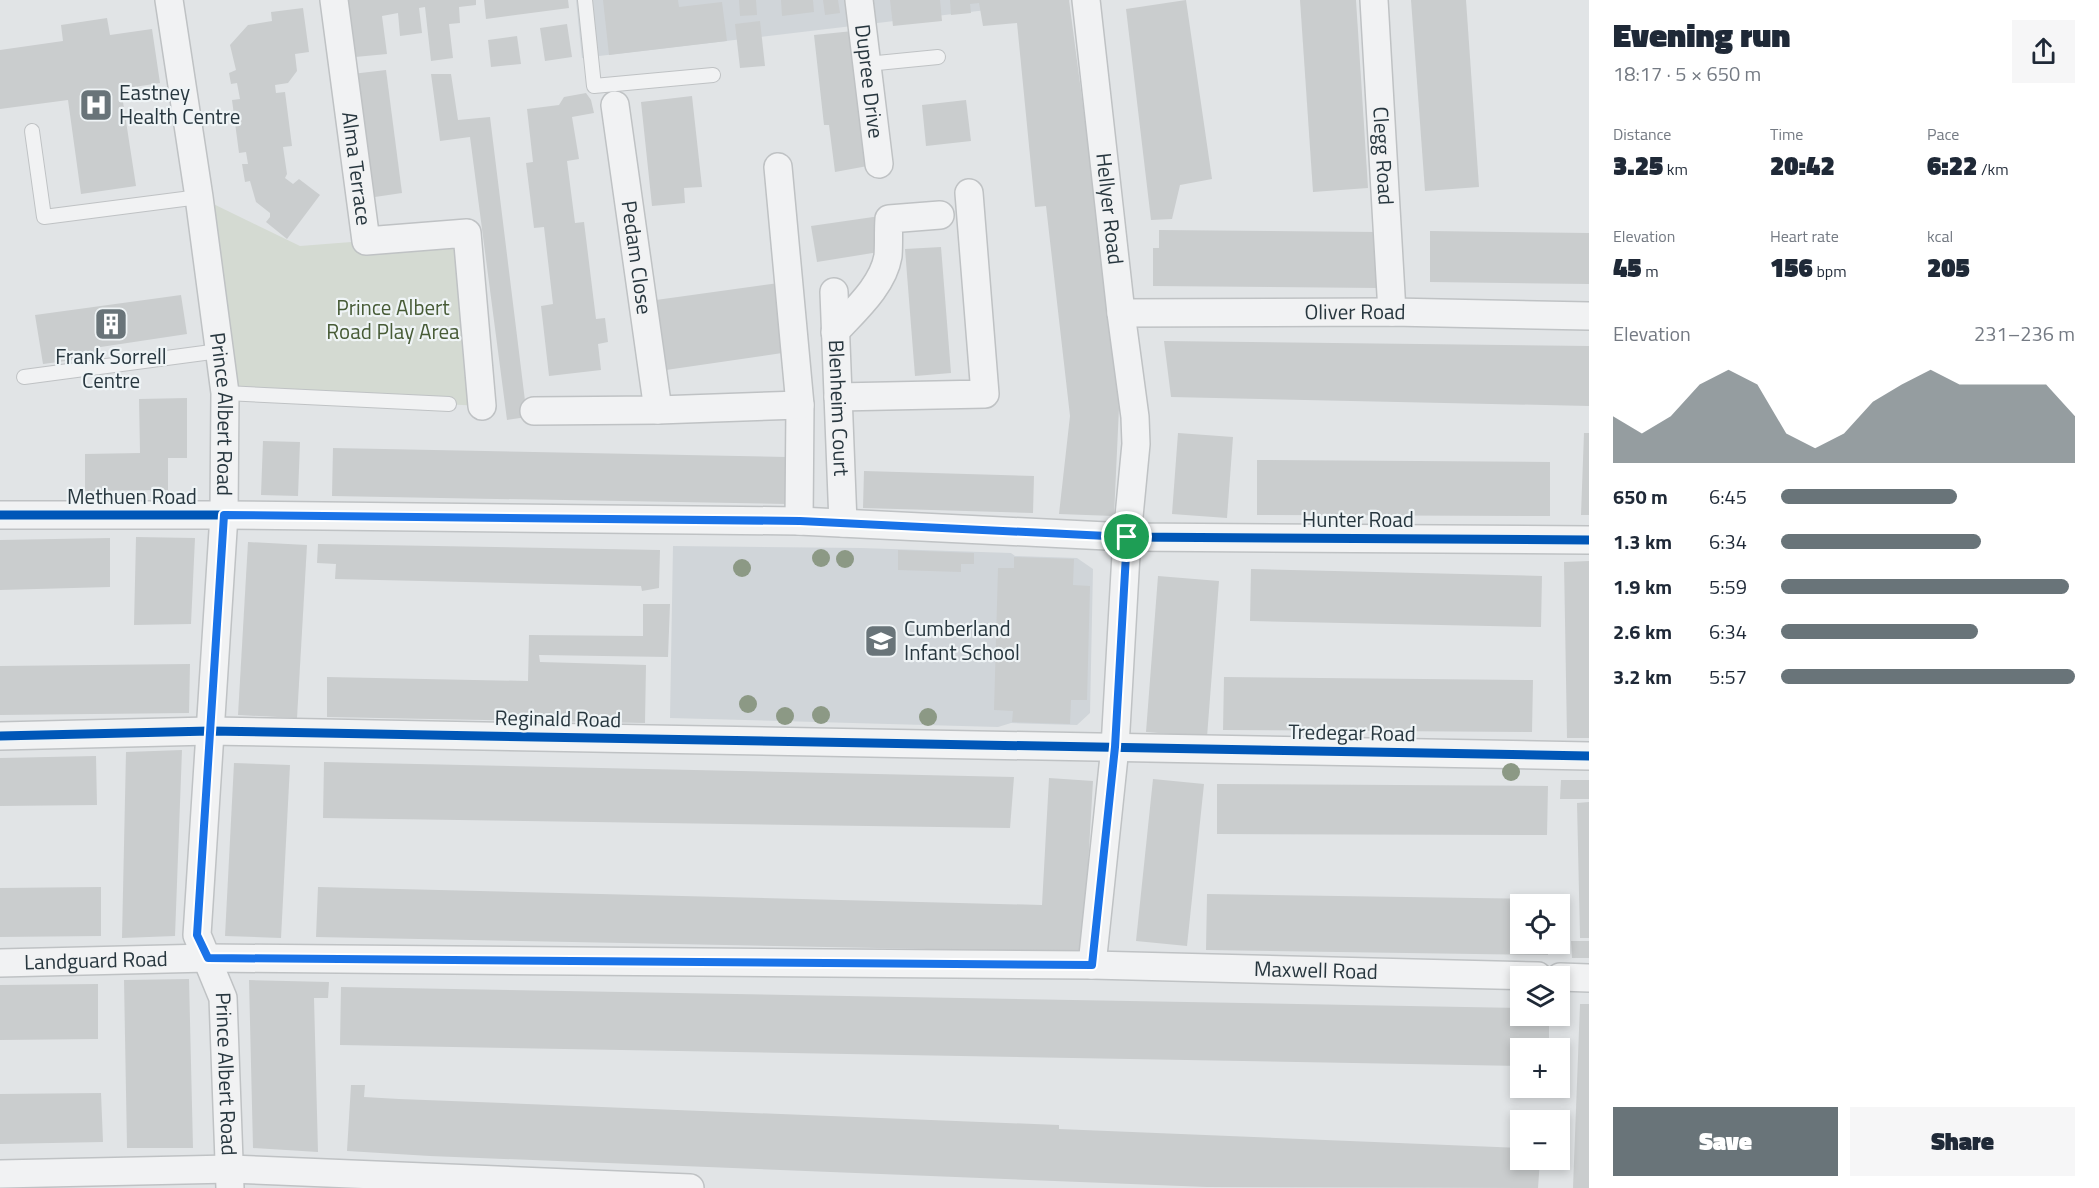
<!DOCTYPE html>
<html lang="en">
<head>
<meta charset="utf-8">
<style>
  :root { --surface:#fff; --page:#f6f6f7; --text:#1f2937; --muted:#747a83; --accent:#697479 }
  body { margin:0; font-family:"Titillium Web",sans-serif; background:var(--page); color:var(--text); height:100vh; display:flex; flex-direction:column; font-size:22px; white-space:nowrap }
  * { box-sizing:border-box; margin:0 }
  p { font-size:20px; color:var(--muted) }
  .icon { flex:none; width:33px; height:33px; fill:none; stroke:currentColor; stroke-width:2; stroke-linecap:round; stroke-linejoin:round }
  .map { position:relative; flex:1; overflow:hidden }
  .drawer { display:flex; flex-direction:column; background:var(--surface); width:510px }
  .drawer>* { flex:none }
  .controls { position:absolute; left:1510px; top:894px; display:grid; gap:12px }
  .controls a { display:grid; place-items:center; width:60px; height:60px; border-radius:0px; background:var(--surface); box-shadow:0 3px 9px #0003; font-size:30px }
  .pin { position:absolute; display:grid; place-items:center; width:51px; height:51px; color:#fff; margin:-26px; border:3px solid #fff; border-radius:50%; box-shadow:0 2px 6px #0007 }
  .round { display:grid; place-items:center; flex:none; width:63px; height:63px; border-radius:0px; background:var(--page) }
  .headline { display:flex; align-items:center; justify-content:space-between; height:102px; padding:0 24px }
  h1 { font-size:33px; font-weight:800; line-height:45px }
  .metrics { display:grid; grid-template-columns:repeat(3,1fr); gap:9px; height:102px; padding:6px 24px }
  .metrics div { display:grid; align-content:center }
  .metrics b { font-size:26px; font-weight:800 }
  .metrics small { font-size:16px; font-weight:400 }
  .metrics p { font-size:16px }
  .chart { height:168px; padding:12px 24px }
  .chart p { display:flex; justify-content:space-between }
  .chart svg { width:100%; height:108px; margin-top:6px; fill:var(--accent); opacity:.7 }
  .action { display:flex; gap:12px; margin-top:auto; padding:12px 24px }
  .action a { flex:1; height:69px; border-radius:0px; background:var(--accent); color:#fff; font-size:24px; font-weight:800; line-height:69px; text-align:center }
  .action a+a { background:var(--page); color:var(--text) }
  ul { padding:0 24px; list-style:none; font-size:20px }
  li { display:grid; grid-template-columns:96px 72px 1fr; align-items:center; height:45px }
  li i { height:15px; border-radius:8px; background:var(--accent) }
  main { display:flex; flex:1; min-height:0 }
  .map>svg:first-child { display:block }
  .built { fill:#d0d5d9 }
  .green { fill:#d4dad2 }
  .building { fill:#cacdce }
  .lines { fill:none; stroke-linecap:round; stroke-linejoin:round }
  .lane-casing { stroke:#bfc2c4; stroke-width:16 }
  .street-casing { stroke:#bfc2c4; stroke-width:30 }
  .lane { stroke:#f1f2f3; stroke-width:14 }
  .street { stroke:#f1f2f3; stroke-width:27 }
  .cycleway-casing { stroke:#eff4f6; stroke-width:13 }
  .cycleway { stroke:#0057b8; stroke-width:9 }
  .tree { fill:#8c9985 }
  .route-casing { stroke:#fff; stroke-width:12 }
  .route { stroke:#1a73e8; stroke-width:8 }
  .labels { text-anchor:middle; stroke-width:4.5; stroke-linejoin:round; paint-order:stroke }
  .street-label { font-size:21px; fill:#28373f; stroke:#eff4f6 }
  .poi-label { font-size:21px; fill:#28373f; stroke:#eff4f6; text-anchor:start }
  .park-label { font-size:21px; fill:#475b36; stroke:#eff4f6 }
</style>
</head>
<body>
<main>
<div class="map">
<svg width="1589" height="1188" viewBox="0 0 1589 1188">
  <rect width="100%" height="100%" fill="#e1e4e6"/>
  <g class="built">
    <polygon points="576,0 1071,0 582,58"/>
    <polygon points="673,546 861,548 1011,553 1015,556 1077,558 1093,569 1090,713 1077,725 1011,723 998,727 670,718"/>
  </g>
  <polygon class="green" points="199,197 300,246 467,233 482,406 225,393"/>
  <g class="building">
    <polygon points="348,0 476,0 476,5 459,7 460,23 449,24 453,58 431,61 425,7 419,8 422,33 400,36 398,13 382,16 387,54 355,57"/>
    <polygon points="484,0 568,0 569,8 486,19"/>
    <polygon points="603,0 678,0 679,7 722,2 727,41 609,55"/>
    <polygon points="739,0 756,0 757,15 740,16"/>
    <polygon points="781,0 813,0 814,12 782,16"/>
    <polygon points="823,0 838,0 840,13 825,15"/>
    <polygon points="890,0 940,0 942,21 893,26"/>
    <polygon points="950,0 1069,0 1100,235 1119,408 1114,516 1059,514 1070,416 1046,206 1035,207 1017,23 983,26 979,3 970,4 971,13 951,15"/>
    <polygon points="1186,0 1212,179 1180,185 1172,219 1151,220 1126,9"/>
    <polygon points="1300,0 1356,0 1368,188 1313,192"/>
    <polygon points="1411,0 1466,0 1479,187 1425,191"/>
    <polygon points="303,8 309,52 295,54 297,71 288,83 275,85 276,93 285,92 292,146 283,147 287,174 285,178 293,184 299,179 320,195 287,239 266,222 270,217 270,213 256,202 250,181 245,182 242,164 248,164 246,152 239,153 232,100 240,99 237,83 231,84 229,73 236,70 230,45 248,25 272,21 271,12"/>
    <polygon points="107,18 110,35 152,29 160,83 121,89 136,186 81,194 68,100 0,109 0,50 63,41 61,25"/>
    <polygon points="760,21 765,66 740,68 735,24"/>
    <polygon points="567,24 572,57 545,61 540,28"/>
    <polygon points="853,31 873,165 835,172 829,125 824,125 814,35"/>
    <polygon points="517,36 521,64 491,67 488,40"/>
    <polygon points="386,70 402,193 368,198 352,74"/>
    <polygon points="431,74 451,74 458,120 490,117 527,417 507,420 470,137 440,141"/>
    <polygon points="586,93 591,100 594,113 572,117 579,159 567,161 575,223 584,222 596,319 605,318 608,342 598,344 601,370 549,376 541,306 553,304 544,227 534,228 526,163 533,162 527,109 559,105 564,97"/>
    <polygon points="692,96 702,187 684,188 685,203 652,206 641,102"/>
    <polygon points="966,100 971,141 926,146 922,105"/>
    <polygon points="880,216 885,251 817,262 811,226"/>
    <polygon points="1159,230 1378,232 1378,288 1153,286 1153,248 1159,248"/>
    <polygon points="1430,231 1589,233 1589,284 1430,282"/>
    <polygon points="941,247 951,373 915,376 905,249"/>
    <polygon points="779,283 789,352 666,370 656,300"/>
    <polygon points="181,295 187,334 94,348 96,357 43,364 35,315"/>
    <polygon points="1164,341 1589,346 1589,406 1171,397"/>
    <polygon points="187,398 187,458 168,458 168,490 85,491 85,454 140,453 139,399"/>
    <polygon points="1178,433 1233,437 1227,518 1172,514"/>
    <polygon points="1584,433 1589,433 1589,515 1581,515"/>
    <polygon points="263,441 300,442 298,496 261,495"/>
    <polygon points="333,448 787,457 786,504 332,496"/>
    <polygon points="1257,460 1550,462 1550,516 1257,515"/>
    <polygon points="864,471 1034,476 1033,513 863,508"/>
    <polygon points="136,537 195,538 191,624 134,625"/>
    <polygon points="110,538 110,587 0,590 0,540"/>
    <polygon points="248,542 307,545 297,718 238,715"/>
    <polygon points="318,544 660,550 659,588 642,591 641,586 335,579 336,564 317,563"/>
    <polygon points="898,550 974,553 974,564 961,564 961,572 898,570"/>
    <polygon points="1014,557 1074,559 1073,585 1090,586 1087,700 1071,700 1070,724 1012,722 1013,711 994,710 998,568 1014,568"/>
    <polygon points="1589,561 1589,738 1567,738 1564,562"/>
    <polygon points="1251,569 1542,576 1541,627 1250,621"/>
    <polygon points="1158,576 1219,581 1207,737 1146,732"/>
    <polygon points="643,604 670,604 668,657 539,655 540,662 646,665 645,723 327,717 327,677 528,681 529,635 643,636"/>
    <polygon points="190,664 189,713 0,715 0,666"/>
    <polygon points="1224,677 1533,680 1532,732 1223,730"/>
    <polygon points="182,750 175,936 122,938 126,752"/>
    <polygon points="96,756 97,805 0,806 0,758"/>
    <polygon points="324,762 1014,777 1010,828 323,818"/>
    <polygon points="234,763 290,765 281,938 225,936"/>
    <polygon points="1049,778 1093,781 1083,952 316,937 318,887 1042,905"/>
    <polygon points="1153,779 1204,784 1187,946 1136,941"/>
    <polygon points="1561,780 1589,780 1589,799 1560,799"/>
    <polygon points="1217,784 1548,786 1547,835 1217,834"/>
    <polygon points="1589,802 1589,938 1580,938 1577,803"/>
    <polygon points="101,887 101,936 0,937 0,888"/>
    <polygon points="1207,894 1549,899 1549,904 1521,904 1521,944 1548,944 1548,955 1206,950"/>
    <polygon points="1571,941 1589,941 1589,958 1572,958"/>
    <polygon points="189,979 193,1148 127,1148 124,980"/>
    <polygon points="249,980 329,982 328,998 314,998 318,1152 253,1148"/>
    <polygon points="98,984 98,1039 0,1040 0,985"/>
    <polygon points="341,987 1521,1008 1521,1016 1549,1016 1549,1048 1521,1048 1521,1066 340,1045"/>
    <polygon points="1580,1004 1589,1004 1589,1188 1573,1188"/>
    <polygon points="351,1085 365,1085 364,1097 399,1099 1059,1125 1059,1129 1521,1148 1521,1160 1540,1160 1538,1188 1207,1187 430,1156 347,1151"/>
    <polygon points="101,1093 103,1142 0,1144 0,1094"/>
  </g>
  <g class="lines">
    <defs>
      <g id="lane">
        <polyline points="585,0 594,86 713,75"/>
        <polyline points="867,64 938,57"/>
        <polyline points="32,131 44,217 199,197"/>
        <polyline points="24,377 219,351"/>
        <polyline points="225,393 449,404"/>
      </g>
      <g id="street">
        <path id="s1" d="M 169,0 L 199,197 L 225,393 L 224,515 L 197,935 L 223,998 L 230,1188"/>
        <path id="s2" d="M 334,0 L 366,241 L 467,233 L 482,406"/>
        <path id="s3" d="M 859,0 L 879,164"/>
        <path id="s4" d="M 1086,0 L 1121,313 L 1135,417 L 1136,444 L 1127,537 L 1115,747 L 1092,965"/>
        <path id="s5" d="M 1374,0 L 1392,312"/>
        <path id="s6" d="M 615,105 L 658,410"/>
        <polyline points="778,167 800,405 799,521"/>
        <path id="s7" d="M 834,292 L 843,523"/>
        <path id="s8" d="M 1121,313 L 1392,312 L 1589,316"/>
        <path d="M 835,332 C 854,311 883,286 888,256 C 889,244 888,231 889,219 L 940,215"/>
        <polyline points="838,397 985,394 969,193"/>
        <polyline points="534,411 658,410 800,405"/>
        <polyline points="0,515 224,515 799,521 1127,537 1589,540"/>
        <polyline points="0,736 210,731 1589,756"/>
        <path id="s9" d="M 0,963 L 208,958 L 1092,965 L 1538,976"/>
        <polyline points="1560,977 1589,978"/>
        <polyline points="0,1174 230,1169 690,1188"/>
      </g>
    </defs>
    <use href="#lane" class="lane-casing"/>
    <use href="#street" class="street-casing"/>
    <use href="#lane" class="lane"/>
    <use href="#street" class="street"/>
    <defs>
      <g id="cycleway">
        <polyline points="0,515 224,515 799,521 1127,537 1589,540"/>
        <polyline points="0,736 210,731 1589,756"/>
      </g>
    </defs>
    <use href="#cycleway" class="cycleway-casing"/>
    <use href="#cycleway" class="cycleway"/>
  </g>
  <g class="tree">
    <circle cx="821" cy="558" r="9"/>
    <circle cx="845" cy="559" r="9"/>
    <circle cx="742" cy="568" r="9"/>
    <circle cx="748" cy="704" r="9"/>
    <circle cx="821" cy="715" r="9"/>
    <circle cx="785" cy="716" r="9"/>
    <circle cx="928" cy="717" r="9"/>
    <circle cx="1511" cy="772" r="9"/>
  </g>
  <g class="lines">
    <defs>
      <polygon id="route" points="224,515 800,521 1127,537 1115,747 1092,965 208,958 197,935"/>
    </defs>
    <use href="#route" class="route-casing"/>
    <use href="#route" class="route"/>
  </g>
  <defs>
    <symbol id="hospital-square" viewBox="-11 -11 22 22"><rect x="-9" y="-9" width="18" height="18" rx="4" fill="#697479" stroke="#eff4f6"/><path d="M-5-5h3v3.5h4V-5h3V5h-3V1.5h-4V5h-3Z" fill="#fff"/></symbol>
    <symbol id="building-square" viewBox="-11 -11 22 22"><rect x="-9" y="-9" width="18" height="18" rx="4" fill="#697479" stroke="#eff4f6"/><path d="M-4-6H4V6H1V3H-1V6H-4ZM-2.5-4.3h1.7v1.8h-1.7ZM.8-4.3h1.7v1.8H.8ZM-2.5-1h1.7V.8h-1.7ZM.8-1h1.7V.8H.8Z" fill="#fff"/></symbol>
    <symbol id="school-square" viewBox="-11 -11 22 22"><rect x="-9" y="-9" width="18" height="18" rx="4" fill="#697479" stroke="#eff4f6"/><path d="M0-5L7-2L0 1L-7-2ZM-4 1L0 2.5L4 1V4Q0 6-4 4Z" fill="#fff"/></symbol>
  </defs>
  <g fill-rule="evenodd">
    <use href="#hospital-square" x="77" y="86" width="38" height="38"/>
    <use href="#building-square" x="92" y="305" width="38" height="38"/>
    <use href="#school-square" x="862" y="622" width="38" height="38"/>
  </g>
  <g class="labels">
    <g class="street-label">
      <text dy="7" stroke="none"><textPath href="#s3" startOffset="82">Dupree Drive</textPath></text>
      <text dy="7" stroke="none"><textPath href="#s5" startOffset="156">Clegg Road</textPath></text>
      <text dy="7" stroke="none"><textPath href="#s2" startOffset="170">Alma Terrace</textPath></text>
      <text dy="7" stroke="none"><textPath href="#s4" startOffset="210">Hellyer Road</textPath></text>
      <text dy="7" stroke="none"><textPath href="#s6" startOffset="154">Pedam Close</textPath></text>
      <text dy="7" stroke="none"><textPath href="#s8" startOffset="234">Oliver Road</textPath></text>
      <text dy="7" stroke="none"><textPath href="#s7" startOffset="116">Blenheim Court</textPath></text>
      <text dy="7" stroke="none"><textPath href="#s1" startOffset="418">Prince Albert Road</textPath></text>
      <text x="132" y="504">Methuen Road</text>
      <text x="1358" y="527">Hunter Road</text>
      <text transform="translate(558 719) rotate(1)" y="7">Reginald Road</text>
      <text transform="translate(1352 733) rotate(1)" y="7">Tredegar Road</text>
      <text dy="7" stroke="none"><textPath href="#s9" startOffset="96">Landguard Road</textPath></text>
      <text dy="7" stroke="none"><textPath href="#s9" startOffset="1316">Maxwell Road</textPath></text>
      <text dy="7" stroke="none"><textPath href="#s1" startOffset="1084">Prince Albert Road</textPath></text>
    </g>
    <g class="poi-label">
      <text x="119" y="100">Eastney<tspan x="119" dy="24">Health Centre</tspan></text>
      <text x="111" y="364" text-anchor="middle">Frank Sorrell<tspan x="111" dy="24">Centre</tspan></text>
      <text x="904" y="636">Cumberland<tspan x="904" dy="24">Infant School</tspan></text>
    </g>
    <g class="park-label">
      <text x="393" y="315">Prince Albert<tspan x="393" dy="24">Road Play Area</tspan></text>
    </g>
  </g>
</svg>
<div class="controls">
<a><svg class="icon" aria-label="locate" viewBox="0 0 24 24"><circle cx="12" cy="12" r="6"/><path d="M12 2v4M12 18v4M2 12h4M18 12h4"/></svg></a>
<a><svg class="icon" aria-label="layers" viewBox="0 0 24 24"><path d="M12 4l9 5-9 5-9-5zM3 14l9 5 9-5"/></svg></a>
<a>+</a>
<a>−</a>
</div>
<div class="pin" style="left:1127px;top:537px;background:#1e9e55"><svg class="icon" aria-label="arrive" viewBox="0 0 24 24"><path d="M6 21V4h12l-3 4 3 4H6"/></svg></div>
</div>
<section class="drawer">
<div class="headline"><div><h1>Evening run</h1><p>18:17 · 5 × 650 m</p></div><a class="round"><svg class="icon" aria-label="share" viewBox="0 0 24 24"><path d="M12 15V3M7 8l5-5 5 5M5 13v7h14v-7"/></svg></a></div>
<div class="metrics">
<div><p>Distance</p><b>3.25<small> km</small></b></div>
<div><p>Time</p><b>20:42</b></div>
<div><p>Pace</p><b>6:22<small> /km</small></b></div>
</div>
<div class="metrics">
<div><p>Elevation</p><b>45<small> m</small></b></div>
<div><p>Heart rate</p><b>156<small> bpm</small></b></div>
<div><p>kcal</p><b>205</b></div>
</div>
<div class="chart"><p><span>Elevation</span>231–236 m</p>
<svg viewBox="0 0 160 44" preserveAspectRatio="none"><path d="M0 44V25L10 32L20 25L30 12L40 6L50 12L60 32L70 38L80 32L90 19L100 12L110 6L120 12L130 12L140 12L150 12L160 25V44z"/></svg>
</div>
<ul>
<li><b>650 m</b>6:45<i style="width:60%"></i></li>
<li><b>1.3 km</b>6:34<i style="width:68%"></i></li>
<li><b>1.9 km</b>5:59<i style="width:98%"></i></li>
<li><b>2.6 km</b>6:34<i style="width:67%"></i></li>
<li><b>3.2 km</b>5:57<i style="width:100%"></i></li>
</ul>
<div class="action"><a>Save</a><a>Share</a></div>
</section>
</main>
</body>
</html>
